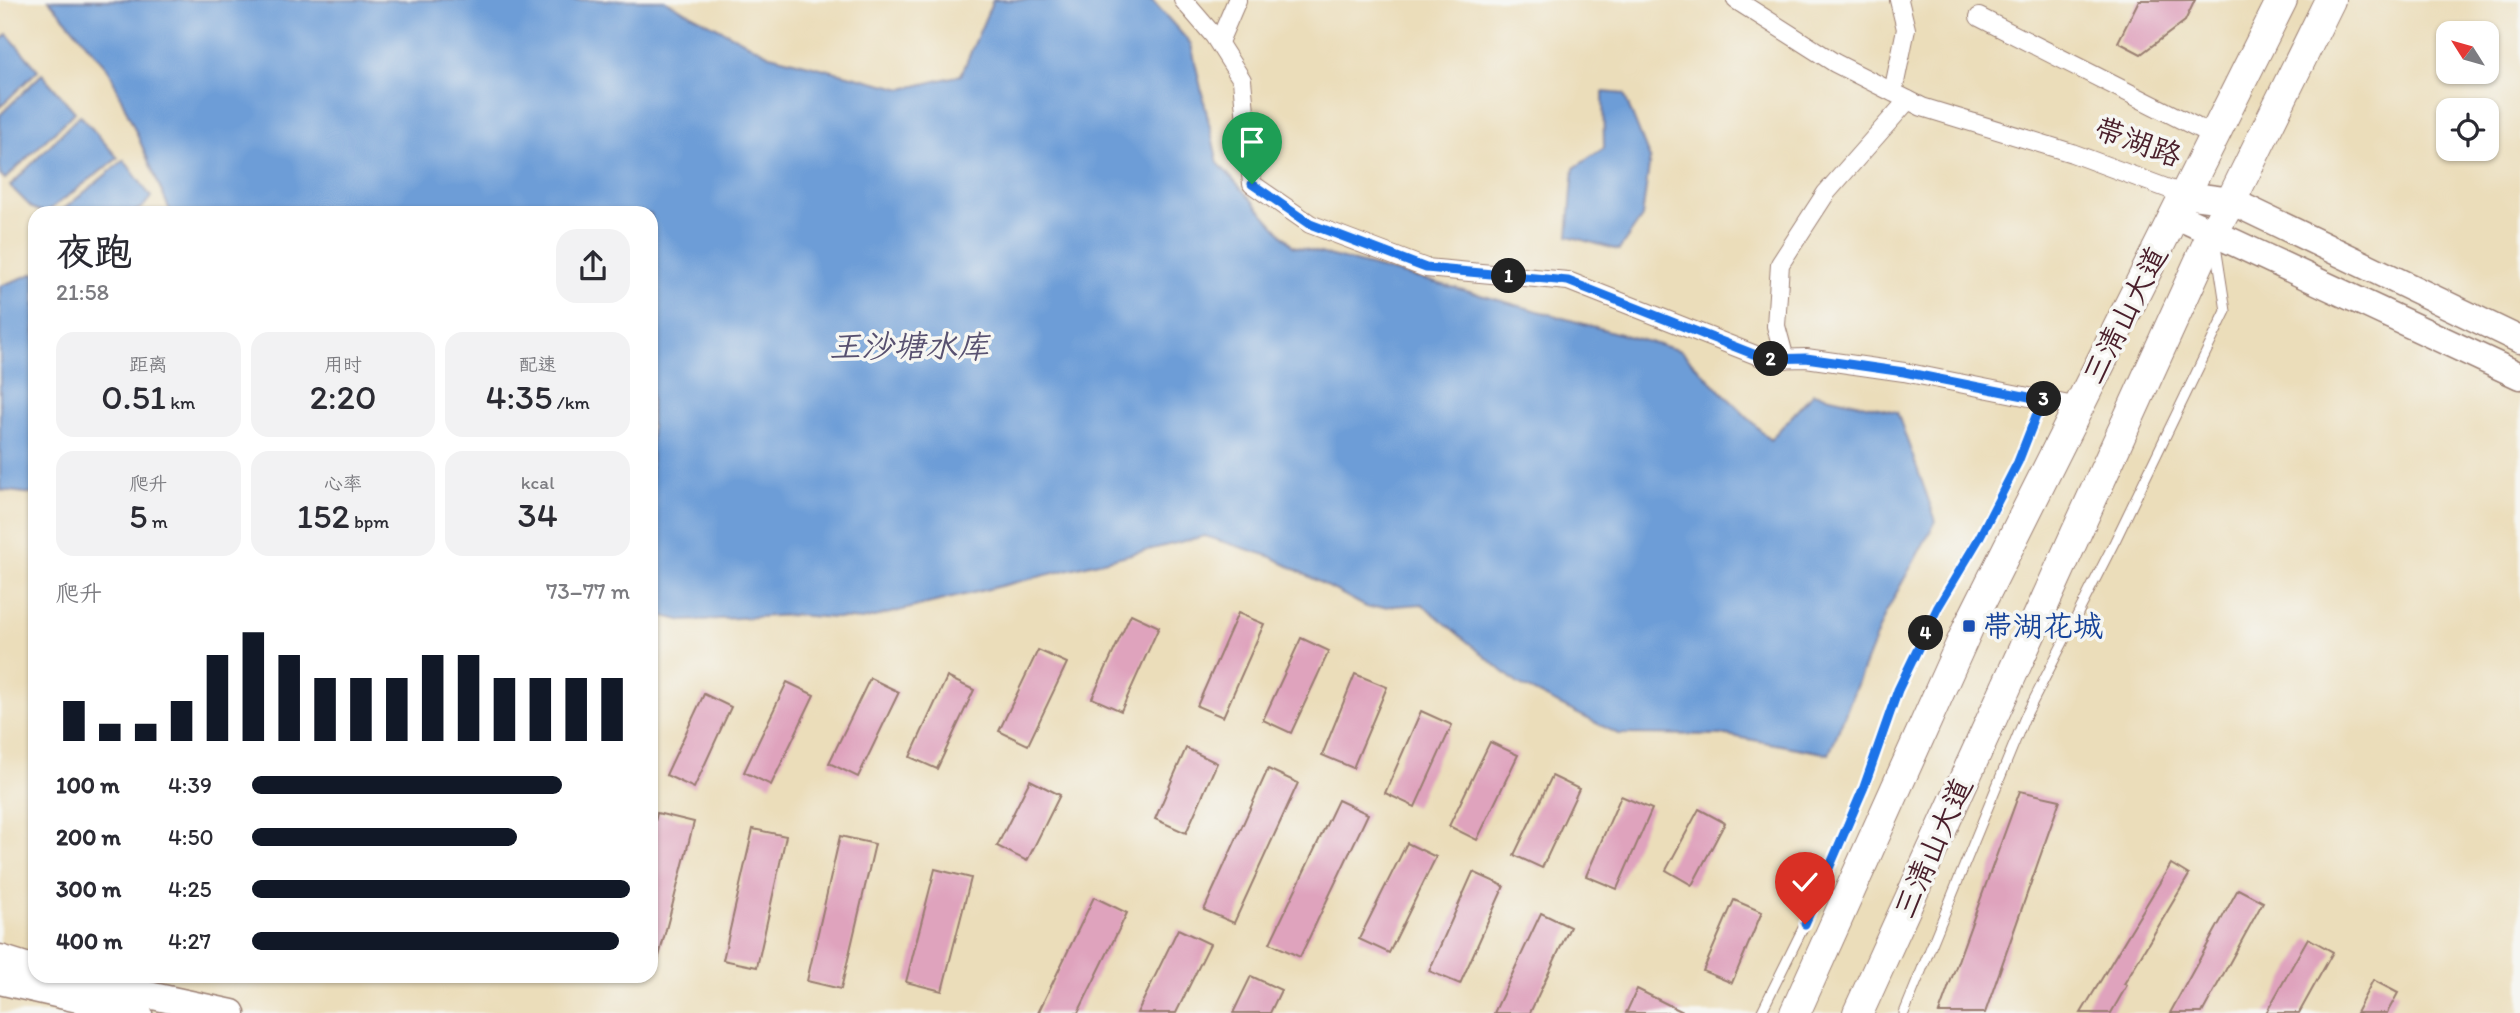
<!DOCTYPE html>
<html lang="zh">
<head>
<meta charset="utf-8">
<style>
  :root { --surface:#fff; --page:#f2f2f3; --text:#2b2b33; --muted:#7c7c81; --accent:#111827 }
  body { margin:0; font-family:Itim,"LXGW WenKai TC",sans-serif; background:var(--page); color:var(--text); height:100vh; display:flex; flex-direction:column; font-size:26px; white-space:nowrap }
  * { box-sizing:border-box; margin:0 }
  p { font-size:23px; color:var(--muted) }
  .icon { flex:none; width:38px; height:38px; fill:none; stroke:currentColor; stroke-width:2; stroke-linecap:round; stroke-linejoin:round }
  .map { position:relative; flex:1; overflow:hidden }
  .drawer { position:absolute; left:28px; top:206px; width:630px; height:777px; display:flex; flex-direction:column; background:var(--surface); border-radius:21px; box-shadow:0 2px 5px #0004 }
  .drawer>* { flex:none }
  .needle { width:46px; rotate:307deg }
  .buttons { position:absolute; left:2436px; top:21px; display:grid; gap:14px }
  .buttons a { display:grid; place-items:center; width:63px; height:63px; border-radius:14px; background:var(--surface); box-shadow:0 2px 5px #0004; font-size:35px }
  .pin { position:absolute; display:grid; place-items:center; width:60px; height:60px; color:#fff; margin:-72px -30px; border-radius:50% 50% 50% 0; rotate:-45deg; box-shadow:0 0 7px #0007 }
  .pin .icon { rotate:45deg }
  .km { position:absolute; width:35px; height:35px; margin:-18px; border-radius:50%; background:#222; color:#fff; font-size:19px; line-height:35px; text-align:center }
  .round { display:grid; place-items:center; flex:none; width:74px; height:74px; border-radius:21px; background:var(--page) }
  .head { display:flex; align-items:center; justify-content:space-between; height:119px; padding:0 28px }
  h1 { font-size:38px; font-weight:600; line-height:52px }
  .metrics { display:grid; grid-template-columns:repeat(3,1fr); gap:10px; height:119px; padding:7px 28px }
  .metrics div { display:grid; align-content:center; border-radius:18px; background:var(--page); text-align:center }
  .metrics b { font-size:35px; font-weight:600 }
  .metrics small { font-size:19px; font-weight:400 }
  .metrics p { font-size:19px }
  .chart { height:196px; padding:14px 28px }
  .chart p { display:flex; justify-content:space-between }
  .chart svg { width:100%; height:126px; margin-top:7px; stroke:var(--accent); stroke-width:6 }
  ul { padding:0 28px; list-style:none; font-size:23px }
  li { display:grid; grid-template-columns:112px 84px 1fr; align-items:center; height:52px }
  li i { height:18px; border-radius:9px; background:var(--accent) }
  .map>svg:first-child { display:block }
  .water { fill:#6d9dd7; stroke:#5c5e81; stroke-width:2 }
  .building { fill:#dfa3bd }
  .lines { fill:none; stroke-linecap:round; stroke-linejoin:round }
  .service-casing { stroke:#9a7e72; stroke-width:11 }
  .minor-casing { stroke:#9a7e72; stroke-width:20 }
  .secondary-casing { stroke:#9a7e72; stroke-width:29 }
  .trunk-casing { stroke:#9a7e72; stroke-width:32 }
  .service { stroke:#fff; stroke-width:9 }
  .minor { stroke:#fff; stroke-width:18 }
  .secondary { stroke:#fff; stroke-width:26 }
  .trunk { stroke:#fff; stroke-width:30 }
  .route-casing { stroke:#fff; stroke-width:14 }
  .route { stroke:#1a73e8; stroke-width:9 }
  .transit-dot { fill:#1a4fb4; stroke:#f6f6f2; stroke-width:2.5 }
  .labels { text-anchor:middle; stroke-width:7; stroke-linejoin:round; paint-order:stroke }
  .street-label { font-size:30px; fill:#4a1f2b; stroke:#f6f6f2 }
  .transit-label { font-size:30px; fill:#164399; stroke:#f6f6f2; text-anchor:start }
  .water-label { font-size:32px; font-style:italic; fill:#585170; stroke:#f6f6f2 }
</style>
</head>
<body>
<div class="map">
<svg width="2520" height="1013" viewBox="0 0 2520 1013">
  <rect width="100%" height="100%" fill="#f6f6f2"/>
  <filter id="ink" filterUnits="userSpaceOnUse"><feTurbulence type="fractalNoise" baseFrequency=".0143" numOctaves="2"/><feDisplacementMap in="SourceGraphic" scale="14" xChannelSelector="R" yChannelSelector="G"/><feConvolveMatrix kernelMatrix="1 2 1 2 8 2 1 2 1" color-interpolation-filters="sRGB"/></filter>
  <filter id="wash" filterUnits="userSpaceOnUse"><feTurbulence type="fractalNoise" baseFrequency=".00686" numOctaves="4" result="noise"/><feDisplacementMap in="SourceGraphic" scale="28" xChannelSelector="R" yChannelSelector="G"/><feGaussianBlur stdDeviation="1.57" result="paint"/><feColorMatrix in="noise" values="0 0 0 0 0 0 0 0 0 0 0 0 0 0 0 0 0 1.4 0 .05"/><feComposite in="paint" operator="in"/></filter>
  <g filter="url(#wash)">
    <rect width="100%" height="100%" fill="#ebddba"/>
    <g class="water">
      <polygon points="49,0 664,0 770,55 903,89 961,75 993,0 1152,0 1191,44 1218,163 1293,246 1463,290 1681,351 1770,440 1813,393 1897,412 1936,521 1886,612 1829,754 1726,735 1618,734 1518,684 1422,604 1368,608 1272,557 1205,536 862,620 793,615 684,621 651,613 651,214 171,213 109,70"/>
      <polygon points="7,34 38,70 0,107 0,41"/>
      <polygon points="42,74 75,112 5,179 0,174 0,115"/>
      <polygon points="1603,92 1624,94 1650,159 1642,217 1619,250 1568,236 1574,168 1604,148"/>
      <polygon points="80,115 118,158 45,213 32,208 10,186"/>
      <polygon points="124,160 151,197 143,207 132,213 59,213"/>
      <polygon points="35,273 35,502 33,494 0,490 0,286"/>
    </g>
    <g id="blocks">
      <g class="building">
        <polygon points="2139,0 2195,0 2185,21 2141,54 2118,42"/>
        <polygon points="1238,613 1264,624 1223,717 1197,706"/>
        <polygon points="1131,614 1159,627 1121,711 1092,698"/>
        <polygon points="1301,638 1329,651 1291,733 1263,720"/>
        <polygon points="1038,650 1067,663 1028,745 999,731"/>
        <polygon points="1355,674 1387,687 1353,768 1322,755"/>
        <polygon points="947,677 974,690 937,769 910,757"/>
        <polygon points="870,678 899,692 858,777 829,763"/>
        <polygon points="787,682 814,695 771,785 744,772"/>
        <polygon points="704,694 731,707 694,788 666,775"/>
        <polygon points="1421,711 1452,725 1415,807 1385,793"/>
        <polygon points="1490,742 1518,755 1477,840 1449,826"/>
        <polygon points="1186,748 1217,763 1186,833 1155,819"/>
        <polygon points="1268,769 1298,783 1234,923 1204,910"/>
        <polygon points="1552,776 1579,789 1542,868 1514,855"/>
        <polygon points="1030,780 1060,795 1027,861 997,846"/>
        <polygon points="2020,791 2060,800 1985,1013 1939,1013"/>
        <polygon points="1621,796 1652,809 1617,889 1586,876"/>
        <polygon points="1338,800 1368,814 1300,957 1270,943"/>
        <polygon points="1699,809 1725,823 1692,885 1666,870"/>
        <polygon points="657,813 694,822 656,968 651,968 651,838"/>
        <polygon points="753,829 786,836 757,967 723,960"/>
        <polygon points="840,836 875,844 841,989 807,981"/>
        <polygon points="1407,843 1436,857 1389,953 1359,939"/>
        <polygon points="2171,864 2189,875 2124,984 2127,985 2111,1013 2081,1013"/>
        <polygon points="935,869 971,878 942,991 906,982"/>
        <polygon points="1473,872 1504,886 1460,984 1429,971"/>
        <polygon points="2238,889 2263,902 2202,1013 2170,1013"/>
        <polygon points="1094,897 1127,913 1078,1013 1038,1013"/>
        <polygon points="1734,900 1762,912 1732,983 1703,971"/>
        <polygon points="1541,913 1570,927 1530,1013 1494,1013"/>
        <polygon points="1178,929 1210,944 1176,1013 1137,1013"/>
        <polygon points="2308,938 2333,952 2299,1013 2266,1013"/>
        <polygon points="1251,976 1281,990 1270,1013 1233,1013"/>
        <polygon points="2373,980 2398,993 2387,1013 2356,1013"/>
        <polygon points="1637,989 1685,1013 1626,1013"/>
      </g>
    </g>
  </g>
  <g filter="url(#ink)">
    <use href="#blocks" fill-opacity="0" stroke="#9a7e72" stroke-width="2"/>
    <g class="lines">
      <defs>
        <g id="service">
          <polyline points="1761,1013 1805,924 1864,787 1898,690 1938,608 1978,540 2018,462 2036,417 2053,403"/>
          <polyline points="1904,1013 2025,717 2115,541 2226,311 2216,246"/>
        </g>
        <g id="minor">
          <polyline points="1183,0 1214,36 1242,80 1252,184 1310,224 1426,268 1568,281 1766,359 1806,358 1904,372 2079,407"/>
          <polyline points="1736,0 1835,63 1922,107 2072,153 2185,195"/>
          <polyline points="1979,17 2214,136"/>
          <polyline points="1219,42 1237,0"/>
          <polyline points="1893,92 1906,29 1899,0"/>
          <polyline points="1785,359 1776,326 1780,264 1826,193 1908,100"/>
        </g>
        <g id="secondary">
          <polyline points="2185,195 2231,201 2520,340"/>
          <polyline points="2175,215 2520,376"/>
          <polyline points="0,958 35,969"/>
          <polyline points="60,976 232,1013"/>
          <polyline points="0,981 139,1013"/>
        </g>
        <g id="trunk">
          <polyline points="1795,1013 1969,626 2282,0"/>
          <polyline points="1858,1013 2213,232 2231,201 2330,0"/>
        </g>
      </defs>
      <use href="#service" class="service-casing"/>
      <use href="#minor" class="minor-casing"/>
      <use href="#secondary" class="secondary-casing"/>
      <use href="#trunk" class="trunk-casing"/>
      <use href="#service" class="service"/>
      <use href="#minor" class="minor"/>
      <use href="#secondary" class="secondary"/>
      <use href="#trunk" class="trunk"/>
    </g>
  </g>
  <g class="lines" filter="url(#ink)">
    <defs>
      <polyline id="route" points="1252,184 1310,224 1426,268 1568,281 1766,359 1806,358 1904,372 2054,402 2036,416 2018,462 1978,540 1938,607 1898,690 1864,787 1805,924"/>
    </defs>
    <use href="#route" class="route-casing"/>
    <use href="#route" class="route"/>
  </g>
  <rect class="transit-dot" x="1962" y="619" width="14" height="14" rx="3.5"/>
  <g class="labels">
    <g class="street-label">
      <text transform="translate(2138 142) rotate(20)" y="10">带湖路</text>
      <text transform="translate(2125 315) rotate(-63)" y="10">三清山大道</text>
      <text transform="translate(1933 848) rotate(-66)" y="10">三清山大道</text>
    </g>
    <g class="transit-label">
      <text x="1983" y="636">带湖花城</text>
    </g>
    <g class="water-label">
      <text x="909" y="357">王沙塘水库</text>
    </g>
  </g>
</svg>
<div class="buttons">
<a><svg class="needle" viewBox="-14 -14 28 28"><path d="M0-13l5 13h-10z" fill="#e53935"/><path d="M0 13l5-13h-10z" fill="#7c7c81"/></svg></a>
<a><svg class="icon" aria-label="locate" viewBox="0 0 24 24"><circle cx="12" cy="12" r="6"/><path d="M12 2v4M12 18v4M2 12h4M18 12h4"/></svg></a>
</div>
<div class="pin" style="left:1252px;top:184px;background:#1e9e55"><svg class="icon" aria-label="arrive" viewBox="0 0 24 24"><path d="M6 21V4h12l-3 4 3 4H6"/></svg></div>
<div class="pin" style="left:1805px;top:924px;background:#d93025"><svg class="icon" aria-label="check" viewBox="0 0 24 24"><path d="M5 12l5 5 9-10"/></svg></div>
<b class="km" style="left:1509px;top:276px">1</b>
<b class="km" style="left:1771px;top:359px">2</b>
<b class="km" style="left:2044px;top:399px">3</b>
<b class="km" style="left:1926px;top:633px">4</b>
<section class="drawer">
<div class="head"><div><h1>夜跑</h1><p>21:58</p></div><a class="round"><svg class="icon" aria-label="share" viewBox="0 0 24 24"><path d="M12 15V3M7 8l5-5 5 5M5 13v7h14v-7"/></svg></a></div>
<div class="metrics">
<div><p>距离</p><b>0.51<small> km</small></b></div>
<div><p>用时</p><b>2:20</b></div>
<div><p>配速</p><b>4:35<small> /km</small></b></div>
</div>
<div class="metrics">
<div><p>爬升</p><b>5<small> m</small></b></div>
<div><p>心率</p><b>152<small> bpm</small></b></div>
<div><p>kcal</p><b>34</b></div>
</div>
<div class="chart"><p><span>爬升</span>73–77 m</p>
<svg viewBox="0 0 160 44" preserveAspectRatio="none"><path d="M5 44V30M15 44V38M25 44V38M35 44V30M45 44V14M55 44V6M65 44V14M75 44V22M85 44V22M95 44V22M105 44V14M115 44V14M125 44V22M135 44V22M145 44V22M155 44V22"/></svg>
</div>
<ul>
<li><b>100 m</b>4:39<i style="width:82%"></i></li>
<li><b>200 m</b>4:50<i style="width:70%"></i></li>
<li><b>300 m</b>4:25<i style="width:100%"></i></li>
<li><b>400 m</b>4:27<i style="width:97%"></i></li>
</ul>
</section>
</div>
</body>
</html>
